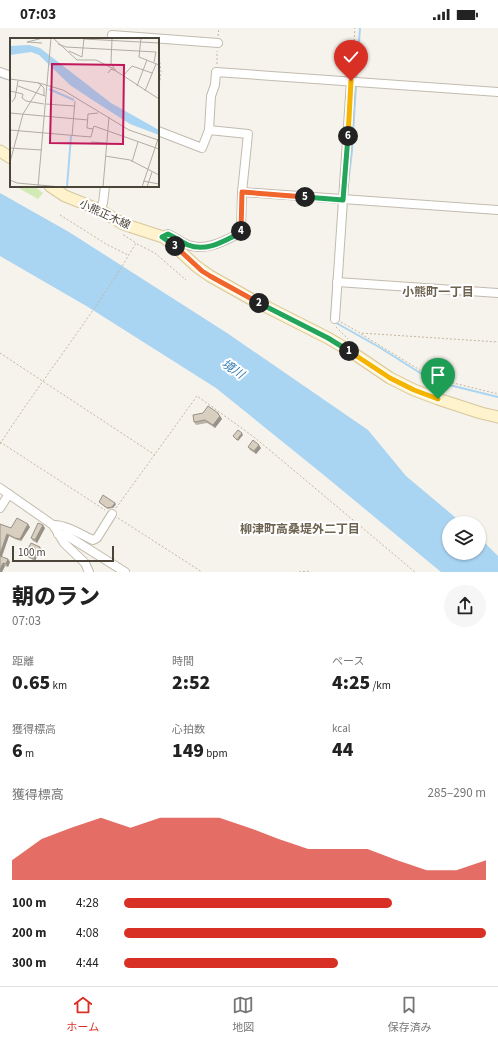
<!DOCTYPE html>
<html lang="ja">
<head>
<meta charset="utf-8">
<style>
  :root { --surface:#fff; --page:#f6f6f6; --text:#222; --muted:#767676; --line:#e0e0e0; --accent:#d93025 }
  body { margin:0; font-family:"Source Sans 3","Noto Sans JP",sans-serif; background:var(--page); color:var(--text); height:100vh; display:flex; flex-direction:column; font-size:15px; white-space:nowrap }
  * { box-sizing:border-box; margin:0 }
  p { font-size:13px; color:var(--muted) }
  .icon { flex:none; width:22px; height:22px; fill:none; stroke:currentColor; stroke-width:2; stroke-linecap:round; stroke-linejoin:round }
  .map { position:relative; height:544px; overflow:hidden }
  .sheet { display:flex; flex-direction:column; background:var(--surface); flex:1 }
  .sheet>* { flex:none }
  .controls { position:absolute; left:442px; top:488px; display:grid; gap:8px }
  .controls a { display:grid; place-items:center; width:44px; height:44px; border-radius:50%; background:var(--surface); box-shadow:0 1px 3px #0004; font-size:20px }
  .scale { position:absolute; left:12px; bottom:10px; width:102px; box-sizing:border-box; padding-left:4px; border:2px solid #4b4439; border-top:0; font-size:11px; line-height:14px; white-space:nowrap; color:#4b4439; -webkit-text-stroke:3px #fff; paint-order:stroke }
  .pin { position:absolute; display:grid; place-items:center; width:34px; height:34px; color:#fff; margin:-41px -17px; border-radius:50% 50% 50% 0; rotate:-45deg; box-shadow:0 0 4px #0007 }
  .pin .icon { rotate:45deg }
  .km { position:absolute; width:20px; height:20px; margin:-10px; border-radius:50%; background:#222; color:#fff; font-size:11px; line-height:20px; text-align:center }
  .round { display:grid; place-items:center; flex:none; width:42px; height:42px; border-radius:21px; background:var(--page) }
  .headline { display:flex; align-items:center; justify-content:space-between; height:68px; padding:0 12px }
  h1 { font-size:22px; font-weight:800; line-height:30px }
  .figures { display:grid; grid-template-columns:repeat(3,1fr); gap:6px; height:68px; padding:4px 12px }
  .figures div { display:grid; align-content:center }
  .figures b { font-size:20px; font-weight:800 }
  .figures small { font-size:11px; font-weight:400 }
  .figures p { font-size:11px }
  .chart { height:112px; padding:8px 12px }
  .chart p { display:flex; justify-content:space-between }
  .chart svg { width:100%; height:72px; margin-top:4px; fill:var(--accent); opacity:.7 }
  ul { padding:0 12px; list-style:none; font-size:13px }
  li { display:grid; grid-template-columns:64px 48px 1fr; align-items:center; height:30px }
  li i { height:10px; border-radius:5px; background:var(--accent) }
  .status { display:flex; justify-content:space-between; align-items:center; height:28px; padding:0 20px; background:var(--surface); direction:ltr }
  .status svg { height:11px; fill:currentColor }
  .menu { display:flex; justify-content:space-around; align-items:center; height:56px; border-top:1px solid var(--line); background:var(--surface); font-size:11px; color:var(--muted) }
  .menu a { display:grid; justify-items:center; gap:2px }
  .menu .on { color:var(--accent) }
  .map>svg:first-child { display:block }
  .green { fill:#d2eab5 }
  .water { fill:#a9d4f2 }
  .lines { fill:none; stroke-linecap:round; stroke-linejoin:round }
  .stream { stroke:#a9d4f2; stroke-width:2 }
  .street-casing { stroke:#c2bbae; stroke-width:10 }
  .secondary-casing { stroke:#d6c79b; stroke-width:13 }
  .path { stroke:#c4b79f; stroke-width:1; stroke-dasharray:2 2; stroke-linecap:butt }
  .street { stroke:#fff; stroke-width:8 }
  .secondary { stroke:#fff3cd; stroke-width:11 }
  .wall { fill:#bab2a6 }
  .shaded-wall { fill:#979187 }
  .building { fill:#d8cfc1; stroke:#979187 }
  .split-1-casing { stroke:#fff; stroke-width:8 }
  .split-2-casing { stroke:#fff; stroke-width:8 }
  .split-3-casing { stroke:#fff; stroke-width:8 }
  .split-4-casing { stroke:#fff; stroke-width:8 }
  .split-5-casing { stroke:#fff; stroke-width:8 }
  .split-6-casing { stroke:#fff; stroke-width:8 }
  .split-7-casing { stroke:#fff; stroke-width:8 }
  .split-1 { stroke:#f5b400; stroke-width:5 }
  .split-2 { stroke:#22a559; stroke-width:5 }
  .split-3 { stroke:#f0652b; stroke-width:5 }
  .split-4 { stroke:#22a559; stroke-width:5 }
  .split-5 { stroke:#f0652b; stroke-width:5 }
  .split-6 { stroke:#22a559; stroke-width:5 }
  .split-7 { stroke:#f5b400; stroke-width:5 }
  .labels { text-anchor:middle; stroke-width:4; stroke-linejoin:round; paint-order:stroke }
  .street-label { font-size:11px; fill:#4b4439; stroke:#fff }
  .neighbourhood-label { font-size:12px; font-weight:bold; fill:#6e6250; stroke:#fff }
  .water-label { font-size:12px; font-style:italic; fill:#2e7ab2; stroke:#fff }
  .inset-river { fill:none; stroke:#a9d4f2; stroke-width:2 }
  .inset-road { fill:none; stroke:#b2ada4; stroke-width:1 }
  .view { fill:#c2185b; fill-opacity:0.15; stroke:#c2185b; stroke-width:2 }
  .inset-edge { fill:none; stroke:#4b4439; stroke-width:2 }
</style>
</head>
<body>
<div class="status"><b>07:03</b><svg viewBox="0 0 49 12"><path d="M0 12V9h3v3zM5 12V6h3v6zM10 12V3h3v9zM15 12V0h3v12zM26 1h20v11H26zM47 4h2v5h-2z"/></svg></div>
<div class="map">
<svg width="498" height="544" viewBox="0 0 498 544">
  <rect width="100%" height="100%" fill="#f6f3ec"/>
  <polygon class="green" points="15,158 34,158 43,165 38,171"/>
  <polygon class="water" points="0,165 69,204 227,305 368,402 406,448 462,495 449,495 449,525 479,525 479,509 498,528 498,544 441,544 325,448 216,360 88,279 0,228"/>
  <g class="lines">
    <g class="stream">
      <polyline points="0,49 11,52"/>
      <polyline points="356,53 360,0"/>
      <polyline points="348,156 352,123 356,57"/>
      <polyline points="334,248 331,292 379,319 433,353 498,369"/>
    </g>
    <defs>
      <g id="street">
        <polyline points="112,7 218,15"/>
        <polyline points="0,44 11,48"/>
        <polyline points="158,103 202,120 209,102 211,68 215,57 216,44 498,64"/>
        <polyline points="242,164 498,182"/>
        <polyline points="100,182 103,175 105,158"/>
        <path d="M 163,209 L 168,206 C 175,209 181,214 188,217 C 206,223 222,214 238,206 L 241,203 L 242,164 L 248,106 L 209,102"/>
        <polyline points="337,254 498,265"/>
        <polyline points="335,291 351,53"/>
        <polyline points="0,460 53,497 64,515 85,535 89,544"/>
        <polyline points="0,480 9,466"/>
        <path d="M 53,497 C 65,496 82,507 93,512 L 97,510 L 112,486"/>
        <polyline points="58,506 66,507 125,544"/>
      </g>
      <g id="secondary">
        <polyline points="0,123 11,130"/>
        <polyline points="50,158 65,168 100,182 123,196 163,209 170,214 196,238 210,248 251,271 328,310 350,323 390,350 414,362 438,371 481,385 498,389"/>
      </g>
    </defs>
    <use href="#street" class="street-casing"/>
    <use href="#secondary" class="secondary-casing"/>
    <g class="path">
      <polyline points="218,8 219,0"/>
      <polyline points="217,36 217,23"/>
      <polyline points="352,45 355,0"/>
      <polyline points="158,68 161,44 158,17"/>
      <polyline points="60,187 84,202 106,216 128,227"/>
      <polyline points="137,216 155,225 186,252"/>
      <polyline points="341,294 360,305 498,314"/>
      <polyline points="336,299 348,311"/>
      <polyline points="361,306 433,350 498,366"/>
      <polyline points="0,325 155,427"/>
      <polyline points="0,414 105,482"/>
      <path d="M 0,416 C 44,348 95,285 136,215 L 122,206"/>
      <polyline points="116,480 197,368 254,409 415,544"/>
      <polyline points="118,490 202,544"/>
      <polyline points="299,544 307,543 310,544"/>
    </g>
    <use href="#street" class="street"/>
    <use href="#secondary" class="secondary"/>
  </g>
  <g class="wall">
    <polygon points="218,385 222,391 215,400 207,395 196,397 194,394"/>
    <polygon points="248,419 261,420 256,426 250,422"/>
    <polygon points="99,474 116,476 113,480 108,481"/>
    <polygon points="0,496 11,500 30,499 21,513 17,512 9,508 2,529 8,531 10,534 8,539 5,538 2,544 0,544"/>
    <polygon points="45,500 37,515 33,513 31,510"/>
    <polygon points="41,521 35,533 26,528 25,527"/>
  </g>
  <g class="shaded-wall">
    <polygon points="218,385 222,391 215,400 213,397"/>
    <polygon points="242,405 243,407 238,413 237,412"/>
    <polygon points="259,417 261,420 256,426 254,423"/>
    <polygon points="115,475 116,476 113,480 112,479"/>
    <polygon points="28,496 30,499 21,513 20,511"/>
    <polygon points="43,497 45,500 37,515 35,512"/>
    <polygon points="7,506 9,508 1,530 0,528 0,526"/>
    <polygon points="40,519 41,521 35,533 34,531"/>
    <polygon points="8,531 10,534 8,539 6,536"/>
    <polygon points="3,535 5,538 2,544 0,544 0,542"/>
  </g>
  <g class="building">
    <polygon points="208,378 218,385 218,386 220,388 213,397 205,392 194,394 193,387 203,385"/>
    <polygon points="238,402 242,405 237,412 233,408"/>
    <polygon points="253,412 259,417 254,423 248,419"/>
    <polygon points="103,467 115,475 112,479 107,480 99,474"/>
    <polygon points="17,490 28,496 20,511 15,510 7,506 0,526 0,496 11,500"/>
    <polygon points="38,495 43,497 35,512 31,510"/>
    <polygon points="31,515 40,519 34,531 25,527"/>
    <polygon points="0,528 8,531 6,536 3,535 0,542"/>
  </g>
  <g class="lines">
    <defs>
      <polyline id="split-1" points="349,323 390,350 414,362 438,371"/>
      <polyline id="split-2" points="259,275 328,310 349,323"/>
      <polyline id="split-3" points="175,218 202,243 210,248 259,275"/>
      <path id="split-4" d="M 175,218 L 162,209 L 168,206 C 175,209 181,214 188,217 C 206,224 222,214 238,206 L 241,203"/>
      <polyline id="split-5" points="241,203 242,164 305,169"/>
      <polyline id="split-6" points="305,169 343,172 348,108"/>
      <polyline id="split-7" points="348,108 351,53"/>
    </defs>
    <use href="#split-1" class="split-1-casing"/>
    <use href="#split-2" class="split-2-casing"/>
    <use href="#split-3" class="split-3-casing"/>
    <use href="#split-4" class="split-4-casing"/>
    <use href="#split-5" class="split-5-casing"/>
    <use href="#split-6" class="split-6-casing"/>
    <use href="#split-7" class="split-7-casing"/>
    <use href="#split-1" class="split-1"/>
    <use href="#split-2" class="split-2"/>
    <use href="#split-3" class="split-3"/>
    <use href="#split-4" class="split-4"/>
    <use href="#split-5" class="split-5"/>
    <use href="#split-6" class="split-6"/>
    <use href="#split-7" class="split-7"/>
  </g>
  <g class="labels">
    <g class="street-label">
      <text transform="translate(105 186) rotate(25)" y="4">小熊正木線</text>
    </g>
    <g class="neighbourhood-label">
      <text x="438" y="268">小熊町一丁目</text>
      <text x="300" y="505">柳津町高桑堤外二丁目</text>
    </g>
    <g class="water-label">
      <text transform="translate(233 341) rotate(34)" y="4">境川</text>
    </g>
  </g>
  <g transform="translate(10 10)">
    <rect width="149" height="149" fill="#f6f3ec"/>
    <path d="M 19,7 L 30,10 L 101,65 L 149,92 L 149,97 L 120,86 L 81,61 L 60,47 L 29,17 L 21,14 L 0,17 L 0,8 Z" fill="#a9d4f2"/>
    <path class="inset-river" d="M 39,51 L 64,62M 57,149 L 61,98"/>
    <path class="inset-road" d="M 43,0 L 67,22 L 86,22 L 106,32M 131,0 L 129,19 L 149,27M 74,1 L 149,5M 102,1 L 101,25 L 104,30M 32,5 L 17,4 L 33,0M 48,6 L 56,9 L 146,14 L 144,24M 59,13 L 72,19 L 74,0M 98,35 L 101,31 L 106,33 L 149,61M 113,38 L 122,28 L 142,35M 0,41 L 29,45 L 53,52 L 119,92 L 148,102M 31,47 L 34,50 L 34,58M 8,48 L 35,58M 127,48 L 137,22M 0,53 L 13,56 L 12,60 L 16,63 L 34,66M 135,53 L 146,26M 2,64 L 5,60 L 8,43M 36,66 L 64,68M 0,75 L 78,82M 88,75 L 78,76 L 77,90 L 83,91 L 84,88 L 149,111M 0,92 L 81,99 L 83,91M 62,98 L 65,63M 81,104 L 96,105M 0,110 L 32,112M 95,118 L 120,122 L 149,137M 0,124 L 13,76 L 31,47 L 28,45M 122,124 L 128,104M 0,142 L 7,145 L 51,149M 133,143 L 149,146M 28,149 L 41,0M 93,149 L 99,79M 132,149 L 148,101M 137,149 L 142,134"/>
    <path class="view" d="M 42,26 L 114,27 L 113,106 L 40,105 Z"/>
    <rect width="149" height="149" class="inset-edge"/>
  </g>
</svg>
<div class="controls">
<a><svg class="icon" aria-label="layers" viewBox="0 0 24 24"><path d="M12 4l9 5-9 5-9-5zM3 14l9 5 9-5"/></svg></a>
</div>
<div class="scale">100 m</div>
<div class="pin" style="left:438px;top:371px;background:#1e9e55"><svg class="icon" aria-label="arrive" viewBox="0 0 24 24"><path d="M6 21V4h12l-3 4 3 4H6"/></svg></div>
<div class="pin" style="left:351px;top:53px;background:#d93025"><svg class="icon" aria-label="check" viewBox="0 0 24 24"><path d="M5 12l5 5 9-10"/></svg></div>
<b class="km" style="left:349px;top:323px">1</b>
<b class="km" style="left:259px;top:275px">2</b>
<b class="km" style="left:175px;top:218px">3</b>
<b class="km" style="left:241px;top:203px">4</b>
<b class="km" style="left:305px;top:169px">5</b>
<b class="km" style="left:348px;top:108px">6</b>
</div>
<section class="sheet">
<div class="headline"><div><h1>朝のラン</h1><p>07:03</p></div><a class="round"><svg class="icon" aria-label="share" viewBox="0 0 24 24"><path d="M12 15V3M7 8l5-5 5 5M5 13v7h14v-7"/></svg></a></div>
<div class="figures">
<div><p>距離</p><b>0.65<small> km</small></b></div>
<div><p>時間</p><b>2:52</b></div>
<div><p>ペース</p><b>4:25<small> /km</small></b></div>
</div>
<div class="figures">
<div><p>獲得標高</p><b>6<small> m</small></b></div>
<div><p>心拍数</p><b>149<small> bpm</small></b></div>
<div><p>kcal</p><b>44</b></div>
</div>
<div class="chart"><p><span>獲得標高</span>285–290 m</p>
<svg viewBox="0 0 160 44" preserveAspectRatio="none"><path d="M0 44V32L10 19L20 12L30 6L40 12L50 6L60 6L70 6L80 12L90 19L100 25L110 25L120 25L130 32L140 38L150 38L160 32V44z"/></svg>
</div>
<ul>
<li><b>100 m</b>4:28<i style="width:74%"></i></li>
<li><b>200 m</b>4:08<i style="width:100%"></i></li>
<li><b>300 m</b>4:44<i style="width:59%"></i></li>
</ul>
</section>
<nav class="menu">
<a class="on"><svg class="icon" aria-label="home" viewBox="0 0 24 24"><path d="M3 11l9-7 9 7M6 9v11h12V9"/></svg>ホーム</a>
<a><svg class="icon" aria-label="map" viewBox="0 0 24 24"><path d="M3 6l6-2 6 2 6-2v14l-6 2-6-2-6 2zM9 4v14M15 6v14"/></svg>地図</a>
<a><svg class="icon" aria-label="saved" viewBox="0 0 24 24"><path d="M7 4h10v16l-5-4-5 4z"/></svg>保存済み</a>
</nav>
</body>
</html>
